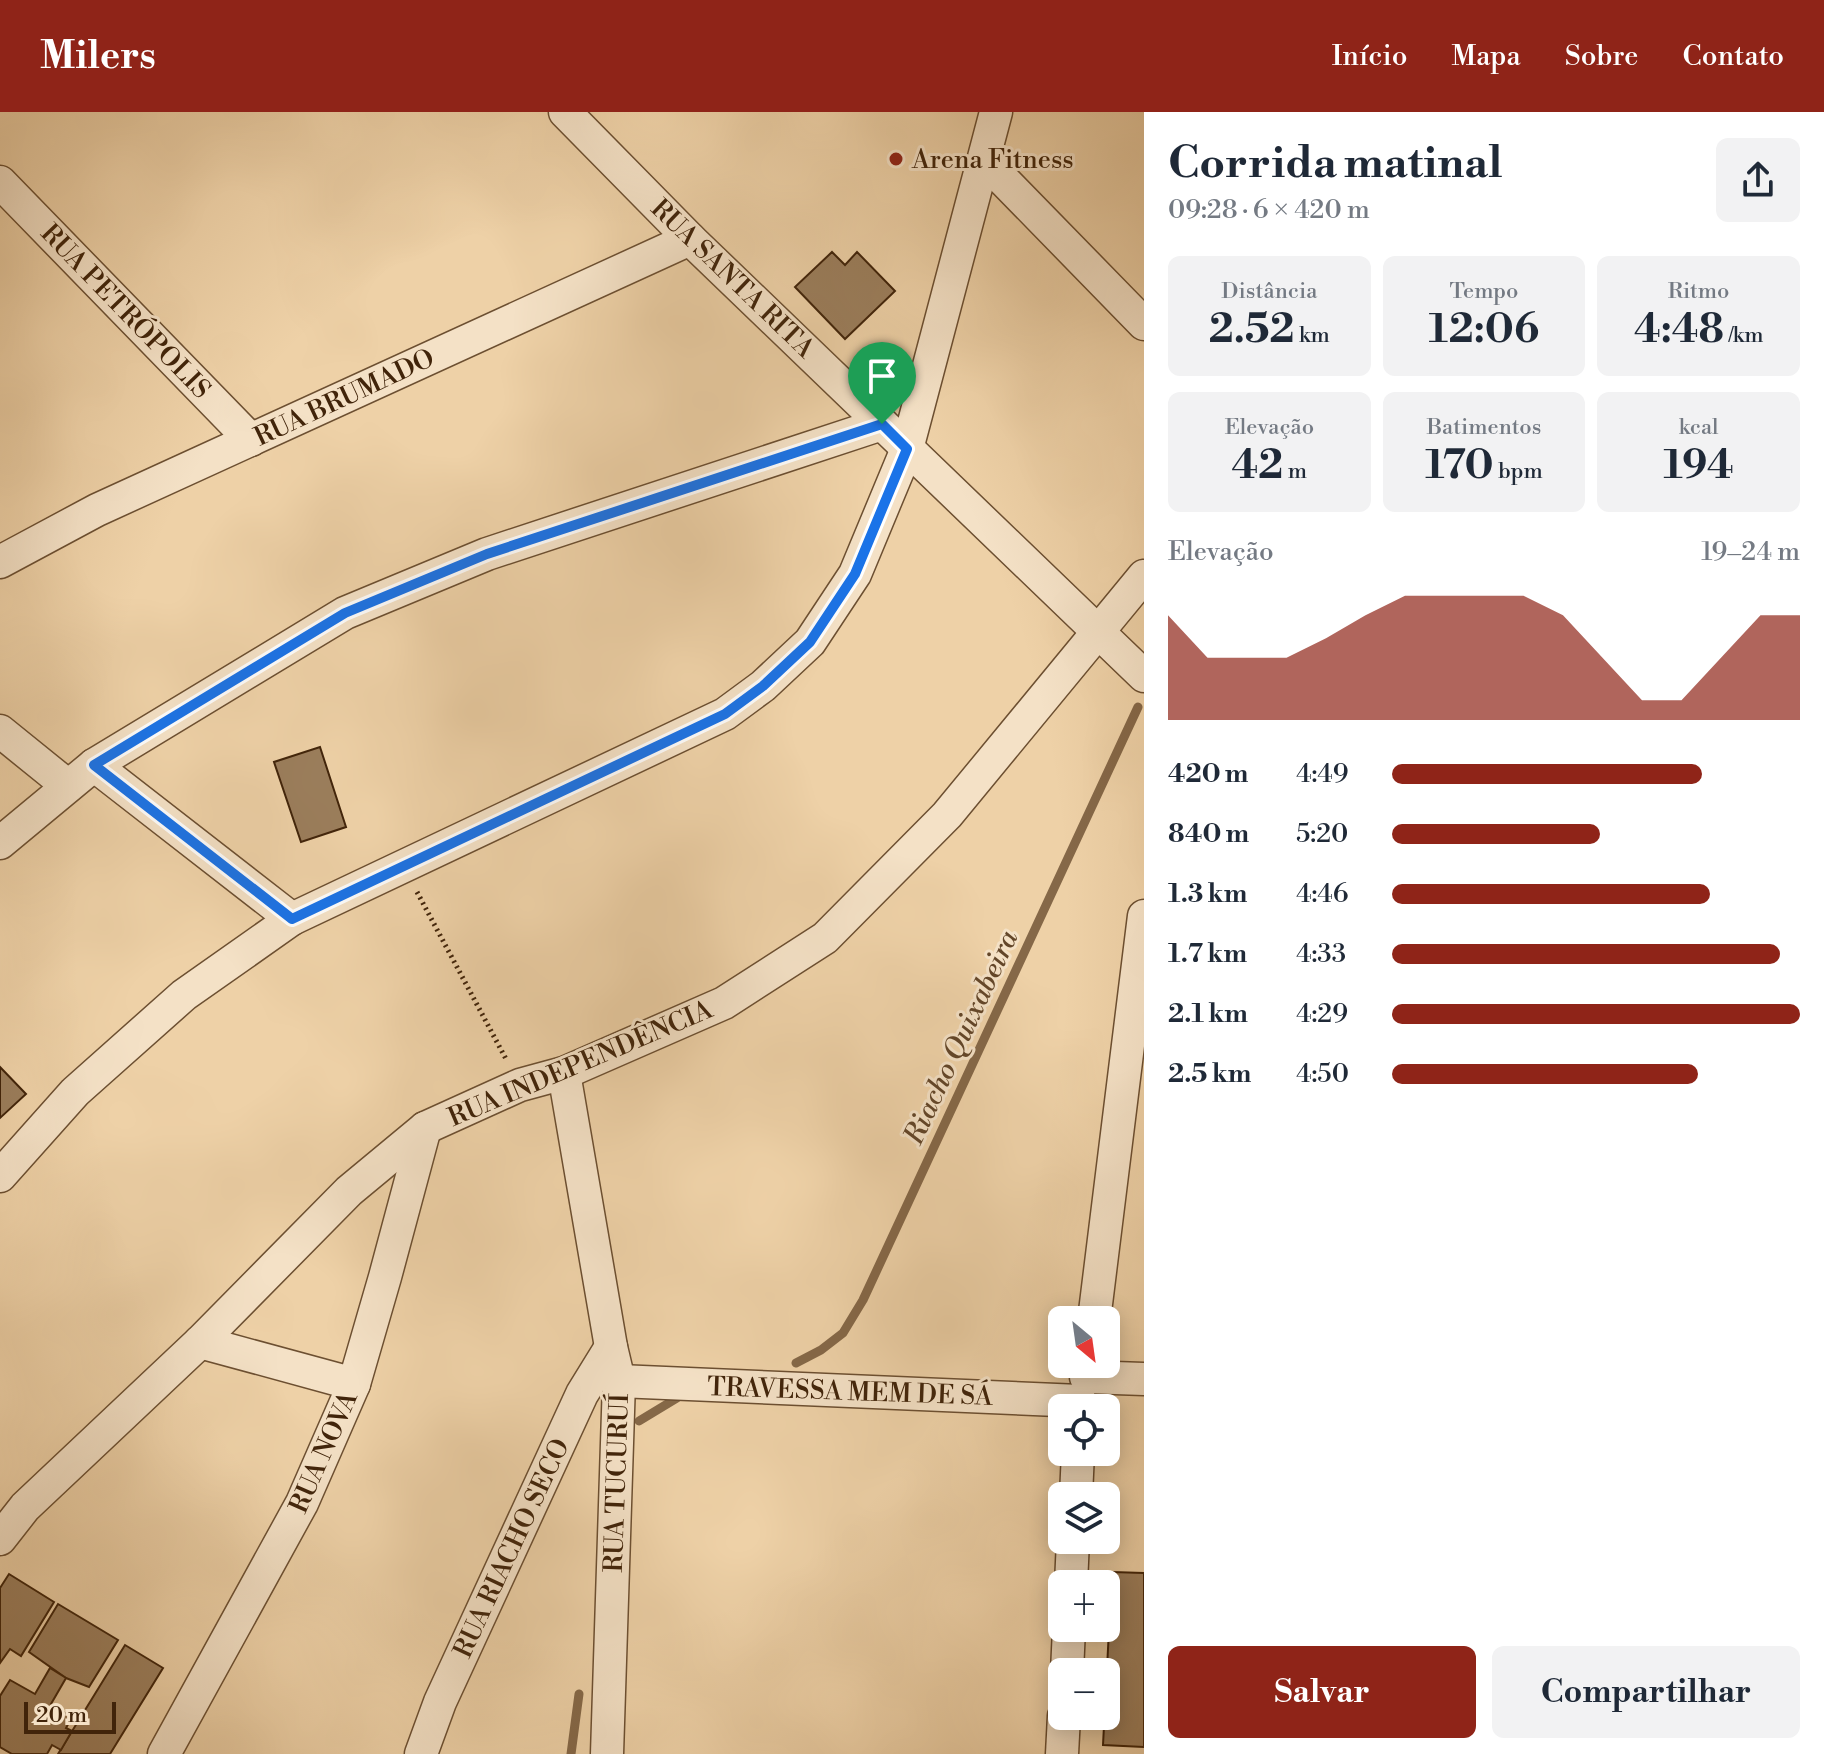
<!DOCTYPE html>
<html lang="pt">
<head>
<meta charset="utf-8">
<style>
  :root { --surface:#fff; --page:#f2f2f3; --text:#1f2937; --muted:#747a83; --accent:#8f2418 }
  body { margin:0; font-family:"Libre Bodoni",serif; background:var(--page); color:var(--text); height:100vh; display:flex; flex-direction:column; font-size:30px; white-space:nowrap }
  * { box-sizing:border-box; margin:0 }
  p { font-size:26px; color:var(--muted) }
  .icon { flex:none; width:44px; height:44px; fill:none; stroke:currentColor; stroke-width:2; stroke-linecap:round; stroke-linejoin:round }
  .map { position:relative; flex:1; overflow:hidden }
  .details { display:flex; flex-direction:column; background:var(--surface); width:680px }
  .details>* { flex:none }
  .needle { width:52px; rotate:151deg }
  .tools { position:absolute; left:1048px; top:1194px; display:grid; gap:16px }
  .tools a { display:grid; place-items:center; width:72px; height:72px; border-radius:12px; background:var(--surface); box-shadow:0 4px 20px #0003; font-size:40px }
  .scale { position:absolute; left:24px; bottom:20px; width:92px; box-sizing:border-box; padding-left:8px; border:4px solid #41240a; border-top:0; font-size:22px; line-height:28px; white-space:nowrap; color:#41240a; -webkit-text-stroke:6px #f4e1c6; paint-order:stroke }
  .pin { position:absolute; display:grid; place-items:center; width:68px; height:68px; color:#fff; margin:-82px -34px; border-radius:50% 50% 50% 0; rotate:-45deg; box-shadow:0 0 8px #0007 }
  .pin .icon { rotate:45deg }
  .round { display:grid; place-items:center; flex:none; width:84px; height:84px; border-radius:12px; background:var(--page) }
  .headline { display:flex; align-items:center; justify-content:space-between; height:136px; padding:0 24px }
  h1 { font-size:44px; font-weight:700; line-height:60px }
  .figures { display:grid; grid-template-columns:repeat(3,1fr); gap:12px; height:136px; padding:8px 24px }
  .figures div { display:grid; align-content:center; border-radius:12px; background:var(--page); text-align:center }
  .figures b { font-size:40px; font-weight:700 }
  .figures small { font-size:22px; font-weight:400 }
  .figures p { font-size:22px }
  .chart { height:224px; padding:16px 24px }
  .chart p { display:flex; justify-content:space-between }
  .chart svg { width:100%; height:144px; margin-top:8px; fill:var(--accent); opacity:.7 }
  .primary-button { display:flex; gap:16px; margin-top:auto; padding:16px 24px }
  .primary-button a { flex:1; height:92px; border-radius:12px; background:var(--accent); color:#fff; font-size:32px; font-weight:700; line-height:92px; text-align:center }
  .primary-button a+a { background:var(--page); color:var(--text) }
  ul { padding:0 24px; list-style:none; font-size:26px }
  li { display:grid; grid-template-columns:128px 96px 1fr; align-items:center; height:60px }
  li i { height:20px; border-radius:10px; background:var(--accent) }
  header { display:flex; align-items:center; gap:48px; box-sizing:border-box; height:112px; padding:0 40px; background:var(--accent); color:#fff }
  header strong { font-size:38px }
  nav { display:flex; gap:44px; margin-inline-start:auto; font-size:28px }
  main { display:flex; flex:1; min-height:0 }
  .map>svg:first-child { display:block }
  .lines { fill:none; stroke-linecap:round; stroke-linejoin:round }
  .stream { stroke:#856848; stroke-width:9 }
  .building { fill:#9b7e5c; stroke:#41240a; stroke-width:2 }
  .minor-casing { stroke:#6c4f31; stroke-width:35 }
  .path { stroke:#41240a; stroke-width:5; stroke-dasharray:2 4; stroke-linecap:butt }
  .minor { stroke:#f4e1c6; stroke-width:32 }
  .route-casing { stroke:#fff; stroke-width:16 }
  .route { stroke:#1a73e8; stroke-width:10 }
  .poi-dot { fill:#8f2418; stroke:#f4e1c6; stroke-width:3 }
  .labels { text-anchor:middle; stroke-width:6; stroke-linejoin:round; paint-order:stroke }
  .poi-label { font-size:26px; fill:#41240a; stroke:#f4e1c6; text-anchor:start }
  .street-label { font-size:26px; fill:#41240a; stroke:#f4e1c6 }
  .water-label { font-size:28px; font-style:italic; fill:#634629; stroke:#f4e1c6 }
</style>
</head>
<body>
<header>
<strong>Milers</strong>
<nav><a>Início</a><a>Mapa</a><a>Sobre</a><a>Contato</a></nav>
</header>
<main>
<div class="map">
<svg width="1144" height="1642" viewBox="0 0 1144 1642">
  <rect width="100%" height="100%" fill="#eed1a7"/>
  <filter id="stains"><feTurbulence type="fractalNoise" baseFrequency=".0025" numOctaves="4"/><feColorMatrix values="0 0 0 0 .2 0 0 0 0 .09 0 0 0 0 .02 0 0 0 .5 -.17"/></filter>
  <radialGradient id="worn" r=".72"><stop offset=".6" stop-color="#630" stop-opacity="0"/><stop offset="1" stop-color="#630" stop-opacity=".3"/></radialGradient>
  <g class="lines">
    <g class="stream">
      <polyline points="796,1251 821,1238 843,1221 863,1188 1138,595"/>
      <polyline points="639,1309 677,1286"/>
      <polyline points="571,1642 579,1582"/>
    </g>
  </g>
  <g class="building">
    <polygon points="832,140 845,153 857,140 895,179 845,227 795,175"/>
    <polygon points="320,635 346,715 301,730 274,650"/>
    <polygon points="0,955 26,982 0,1006"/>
    <polygon points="1112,1460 1144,1461 1144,1635 1103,1633"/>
    <polygon points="9,1462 54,1490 21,1544 10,1537 0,1551 0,1476"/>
    <polygon points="58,1492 118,1528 89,1575 66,1566 29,1540"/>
    <polygon points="125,1533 163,1556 110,1642 58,1642"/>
    <polygon points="50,1556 66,1566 51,1592 72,1605 66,1616 72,1619 61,1638 52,1633 47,1642 12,1642 0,1635 0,1584 10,1568 35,1582"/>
  </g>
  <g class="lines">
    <defs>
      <g id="minor">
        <polyline points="565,0 690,127 1144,564"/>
        <polyline points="984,48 1144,212"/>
        <polyline points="0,70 251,328"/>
        <polyline points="0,450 97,398 690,127"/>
        <polyline points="0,619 68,674"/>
        <polyline points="94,653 292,807"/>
        <polyline points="0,731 94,653 345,501 487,442 882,312"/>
        <polyline points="564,961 611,1235 619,1269 607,1642"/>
        <polyline points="0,1064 75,980 184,883 292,807 725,602 763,574 810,530 855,462 907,337 996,0"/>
        <polyline points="1094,1208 1144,804"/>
        <polyline points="200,1230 354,1272"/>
        <polyline points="1086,1265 1144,1267"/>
        <polyline points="619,1269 1080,1289"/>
        <polyline points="1076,1384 1078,1340"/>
        <polyline points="0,1427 25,1395 200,1230 349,1079 425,1016 520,973 564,961 724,891 825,826 947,703 1144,464"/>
        <polyline points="1071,1472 1073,1428"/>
        <polyline points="1067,1560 1069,1516"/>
        <polyline points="164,1642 302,1391 354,1272 385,1165 425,1016"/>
        <polyline points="421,1642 440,1590 582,1282 611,1235"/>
        <polyline points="1062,1642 1064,1604"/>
      </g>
    </defs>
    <use href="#minor" class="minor-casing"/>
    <polyline class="path" points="417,780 506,947"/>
    <use href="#minor" class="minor"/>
  </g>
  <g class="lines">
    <defs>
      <polygon id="route" points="882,312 907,337 855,462 810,530 763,574 725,602 292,807 94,653 345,501 487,442"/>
    </defs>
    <use href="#route" class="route-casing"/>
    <use href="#route" class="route"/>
  </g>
  <circle class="poi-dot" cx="896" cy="47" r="8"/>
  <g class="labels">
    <g class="poi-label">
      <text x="912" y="56">Arena Fitness</text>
    </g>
    <g class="street-label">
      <text transform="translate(733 166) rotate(44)" y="9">RUA SANTA RITA</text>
      <text transform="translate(126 199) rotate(46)" y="9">RUA PETRÓPOLIS</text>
      <text transform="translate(344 285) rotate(-25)" y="9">RUA BRUMADO</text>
      <text transform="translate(580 951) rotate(-23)" y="9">RUA INDEPENDÊNCIA</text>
      <text transform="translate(850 1279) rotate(2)" y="9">TRAVESSA MEM DE SÁ</text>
      <text transform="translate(323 1340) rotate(-66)" y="9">RUA NOVA</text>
      <text transform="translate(616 1371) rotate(-88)" y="9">RUA TUCURUÍ</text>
      <text transform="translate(511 1436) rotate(-65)" y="9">RUA RIACHO SECO</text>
    </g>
    <g class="water-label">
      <text transform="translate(960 925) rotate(-65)" y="10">Riacho Quixabeira</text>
    </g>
  </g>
  <rect width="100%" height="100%" filter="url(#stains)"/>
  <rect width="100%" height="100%" fill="url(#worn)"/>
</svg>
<div class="tools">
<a><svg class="needle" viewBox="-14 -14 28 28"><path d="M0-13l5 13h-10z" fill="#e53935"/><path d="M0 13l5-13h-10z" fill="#747a83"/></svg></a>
<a><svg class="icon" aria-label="locate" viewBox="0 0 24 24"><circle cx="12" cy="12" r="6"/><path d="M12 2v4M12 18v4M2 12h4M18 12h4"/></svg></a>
<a><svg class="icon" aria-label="layers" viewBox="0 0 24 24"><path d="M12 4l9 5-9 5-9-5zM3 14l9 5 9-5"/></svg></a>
<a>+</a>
<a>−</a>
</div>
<div class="scale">20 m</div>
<div class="pin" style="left:882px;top:312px;background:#1e9e55"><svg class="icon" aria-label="arrive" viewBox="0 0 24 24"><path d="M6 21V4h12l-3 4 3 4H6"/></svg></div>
</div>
<section class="details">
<div class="headline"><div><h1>Corrida matinal</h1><p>09:28 · 6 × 420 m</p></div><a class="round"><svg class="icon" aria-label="share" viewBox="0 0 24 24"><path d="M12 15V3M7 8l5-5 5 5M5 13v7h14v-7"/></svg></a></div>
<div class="figures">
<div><p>Distância</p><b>2.52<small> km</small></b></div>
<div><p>Tempo</p><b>12:06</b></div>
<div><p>Ritmo</p><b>4:48<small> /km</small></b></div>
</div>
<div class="figures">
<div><p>Elevação</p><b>42<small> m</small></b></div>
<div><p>Batimentos</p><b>170<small> bpm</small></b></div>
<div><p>kcal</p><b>194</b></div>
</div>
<div class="chart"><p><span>Elevação</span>19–24 m</p>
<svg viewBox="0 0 160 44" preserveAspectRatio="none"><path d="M0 44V12L10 25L20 25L30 25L40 19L50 12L60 6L70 6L80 6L90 6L100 12L110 25L120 38L130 38L140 25L150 12L160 12V44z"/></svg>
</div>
<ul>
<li><b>420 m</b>4:49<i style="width:76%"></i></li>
<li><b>840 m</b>5:20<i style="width:51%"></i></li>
<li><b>1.3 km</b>4:46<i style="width:78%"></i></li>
<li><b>1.7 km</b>4:33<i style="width:95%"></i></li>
<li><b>2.1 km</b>4:29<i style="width:100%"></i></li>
<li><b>2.5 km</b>4:50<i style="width:75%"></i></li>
</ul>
<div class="primary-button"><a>Salvar</a><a>Compartilhar</a></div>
</section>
</main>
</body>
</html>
